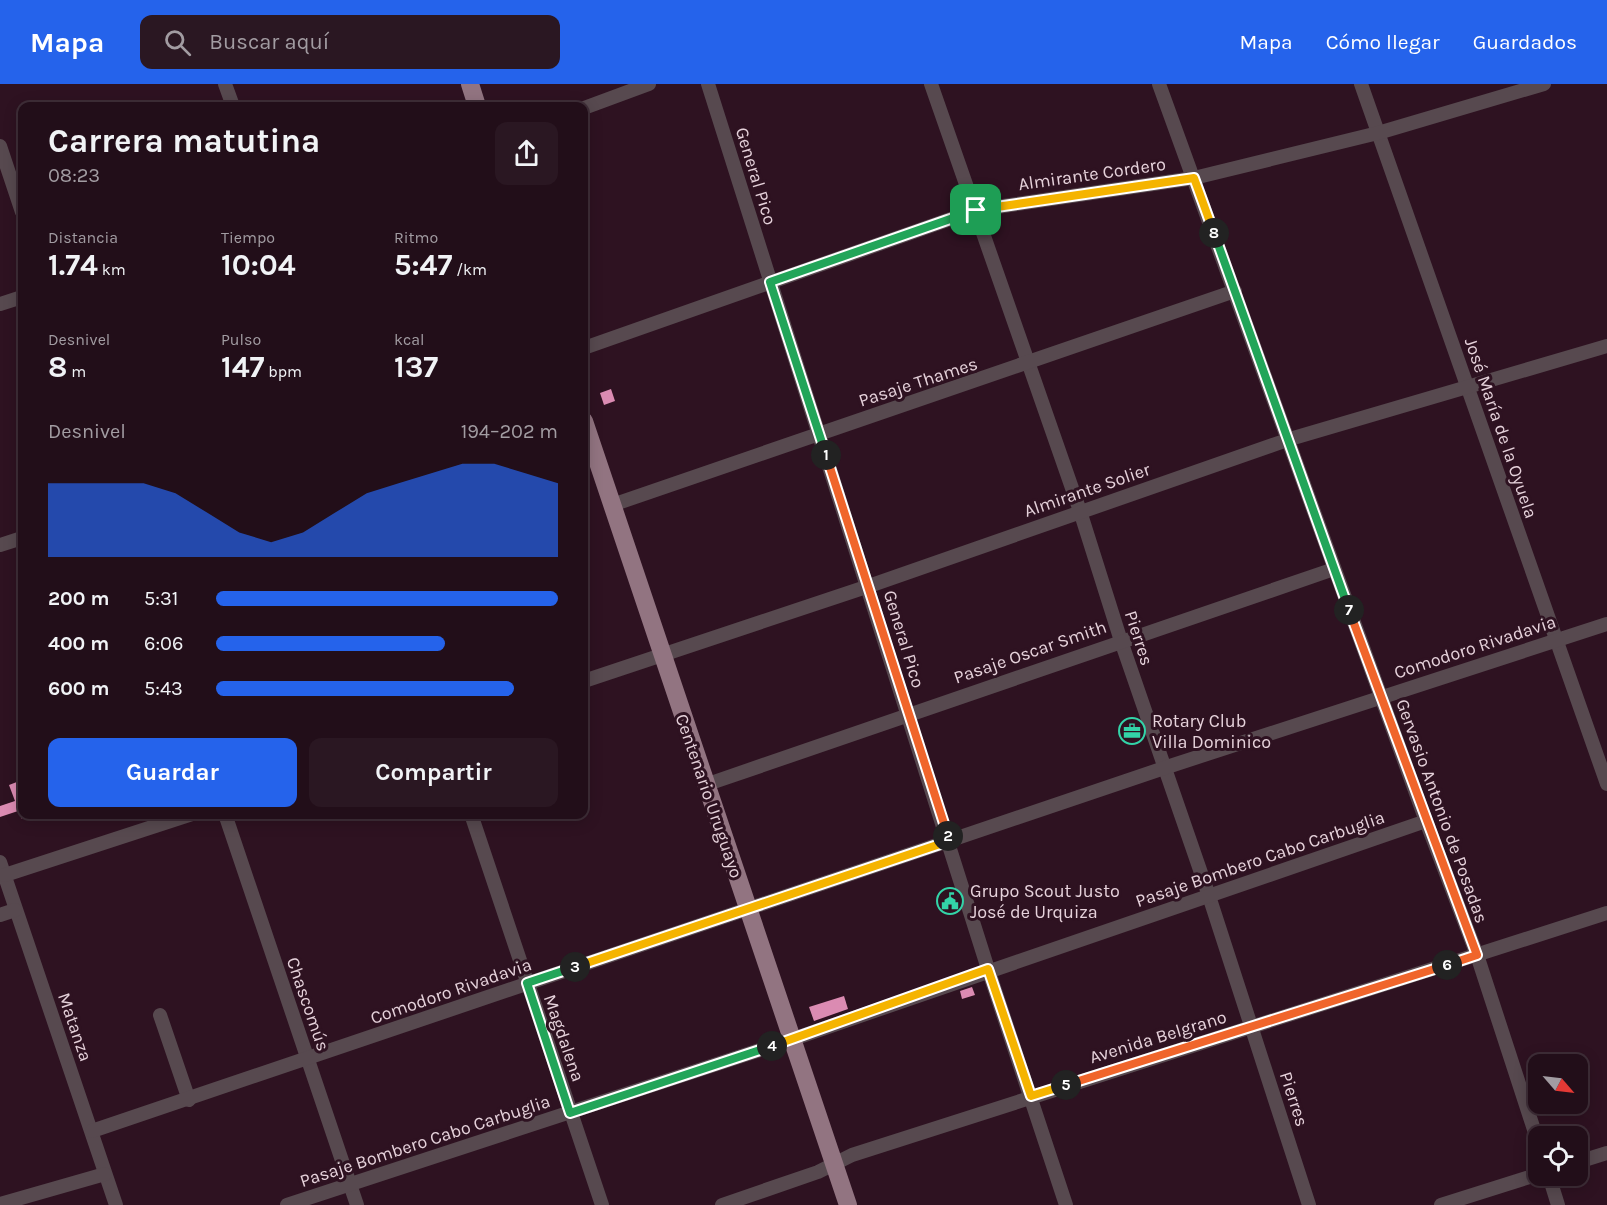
<!DOCTYPE html>
<html lang="es">
<head>
<meta charset="utf-8">
<style>
  :root { --surface:#220e19; --page:#2a1722; --text:#f1f3f6; --muted:#a29ca2; --line:#3f2e38; --accent:#2563eb }
  body { margin:0; font-family:Karla,sans-serif; background:var(--page); color:var(--text); height:100vh; display:flex; flex-direction:column; font-size:22px; white-space:nowrap }
  * { box-sizing:border-box; margin:0 }
  p { font-size:20px; color:var(--muted) }
  .icon { flex:none; width:33px; height:33px; fill:none; stroke:currentColor; stroke-width:2; stroke-linecap:round; stroke-linejoin:round }
  .map { position:relative; flex:1; overflow:hidden }
  .panel { position:absolute; left:18px; top:18px; width:570px; height:717px; display:flex; flex-direction:column; background:var(--surface); border-radius:12px; box-shadow:0 3px 15px #0003,0 0 0 2px var(--line) }
  .panel>* { flex:none }
  .needle { width:39px; rotate:118deg }
  .tools { position:absolute; left:1528px; top:970px; display:grid; gap:12px }
  .tools a { display:grid; place-items:center; width:60px; height:60px; border-radius:12px; background:var(--surface); box-shadow:0 3px 15px #0003,0 0 0 2px var(--line); font-size:30px }
  .pin { position:absolute; display:grid; place-items:center; width:51px; height:51px; color:#fff; margin:-26px; border-radius:12px; box-shadow:0 3px 9px #0006 }
  .km { position:absolute; width:30px; height:30px; margin:-15px; border-radius:50%; background:#222; color:#fff; font-size:16px; line-height:30px; text-align:center }
  .round { display:grid; place-items:center; flex:none; width:63px; height:63px; border-radius:12px; background:var(--page) }
  .overview { display:flex; align-items:center; justify-content:space-between; height:102px; padding:0 30px }
  h1 { font-size:33px; font-weight:700; line-height:45px }
  .metrics { display:grid; grid-template-columns:repeat(3,1fr); gap:9px; height:102px; padding:6px 30px }
  .metrics div { display:grid; align-content:center }
  .metrics b { font-size:30px; font-weight:700 }
  .metrics small { font-size:16px; font-weight:400 }
  .metrics p { font-size:16px }
  .chart { height:168px; padding:12px 30px }
  .chart p { display:flex; justify-content:space-between }
  .chart svg { width:100%; height:108px; margin-top:6px; fill:var(--accent); opacity:.7 }
  .cta { display:flex; gap:12px; margin-top:auto; padding:12px 30px }
  .cta a { flex:1; height:69px; border-radius:12px; background:var(--accent); color:#fff; font-size:24px; font-weight:700; line-height:69px; text-align:center }
  .cta a+a { background:var(--page); color:var(--text) }
  ul { padding:0 30px; list-style:none; font-size:20px }
  li { display:grid; grid-template-columns:96px 72px 1fr; align-items:center; height:45px }
  li i { height:15px; border-radius:8px; background:var(--accent) }
  header { display:flex; align-items:center; gap:36px; box-sizing:border-box; height:84px; padding:0 30px; background:var(--accent); color:#fff }
  header strong { font-size:28px }
  nav { display:flex; gap:33px; margin-inline-start:auto; font-size:21px }
  .search { width:420px; height:54px; background:var(--page); display:flex; align-items:center; gap:15px; box-sizing:border-box; padding:0 21px; border-radius:12px; color:var(--muted); font-size:22px }
  .map>svg:first-child { display:block }
  .building { fill:#db8bb2 }
  .lines { fill:none; stroke-linecap:round; stroke-linejoin:round }
  .minor { stroke:#57494f; stroke-width:14 }
  .major { stroke:#927481; stroke-width:18 }
  .split-1-casing { stroke:#fff; stroke-width:12 }
  .split-2-casing { stroke:#fff; stroke-width:12 }
  .split-3-casing { stroke:#fff; stroke-width:12 }
  .split-4-casing { stroke:#fff; stroke-width:12 }
  .split-5-casing { stroke:#fff; stroke-width:12 }
  .split-6-casing { stroke:#fff; stroke-width:12 }
  .split-7-casing { stroke:#fff; stroke-width:12 }
  .split-8-casing { stroke:#fff; stroke-width:12 }
  .split-9-casing { stroke:#fff; stroke-width:12 }
  .split-1 { stroke:#22a559; stroke-width:8 }
  .split-2 { stroke:#f0652b; stroke-width:8 }
  .split-3 { stroke:#f5b400; stroke-width:8 }
  .split-4 { stroke:#22a559; stroke-width:8 }
  .split-5 { stroke:#f5b400; stroke-width:8 }
  .split-6 { stroke:#f0652b; stroke-width:8 }
  .split-7 { stroke:#f0652b; stroke-width:8 }
  .split-8 { stroke:#22a559; stroke-width:8 }
  .split-9 { stroke:#f5b400; stroke-width:8 }
  .labels { text-anchor:middle; stroke-width:6; stroke-linejoin:round; paint-order:stroke }
  .street-label { font-size:18px; fill:#e6d2db; stroke:#2e1221 }
  .poi-label { font-size:18px; fill:#e6d2db; stroke:#2e1221; text-anchor:start }
</style>
</head>
<body>
<header>
<strong>Mapa</strong>
<div class="search"><svg class="icon" aria-label="search" viewBox="0 0 24 24"><circle cx="10" cy="10" r="6"/><path d="M15 15l6 6"/></svg>Buscar aquí</div>
<nav><a>Mapa</a><a>Cómo llegar</a><a>Guardados</a></nav>
</header>
<div class="map">
<svg width="1607" height="1121" viewBox="0 0 1607 1121">
  <rect width="100%" height="100%" fill="#2e1221"/>
  <g class="building">
    <polygon points="611,305 615,317 604,321 600,309"/>
    <polygon points="22,696 22,735 18,727 0,733 0,722 15,717 9,701"/>
    <polygon points="972,903 975,911 962,915 960,907"/>
    <polygon points="844,912 848,925 814,937 809,923"/>
  </g>
  <g class="lines">
    <g class="minor">
      <polyline points="225,0 233,22"/>
      <polyline points="708,0 988,885 1066,1121"/>
      <polyline points="931,0 1080,427 1121,557 1209,812 1309,1121"/>
      <polyline points="1159,0 1426,737 1477,871 1539,1061"/>
      <polyline points="1361,0 1607,700"/>
      <polyline points="584,24 649,0"/>
      <polyline points="0,62 22,128"/>
      <polyline points="0,220 22,213"/>
      <polyline points="584,264 976,126 1194,94 1378,49 1544,0"/>
      <polyline points="612,421 1235,207"/>
      <polyline points="0,461 22,454"/>
      <polyline points="584,597 869,502 1290,355 1607,262"/>
      <polyline points="705,701 1334,485"/>
      <polyline points="225,730 357,1121"/>
      <polyline points="471,730 602,1121"/>
      <polyline points="0,778 116,1121"/>
      <polyline points="5,791 192,730"/>
      <polyline points="0,831 15,826"/>
      <polyline points="160,931 189,1016"/>
      <polyline points="92,1047 1164,684 1607,540"/>
      <polyline points="1578,1078 1607,1069"/>
      <polyline points="1549,1092 1558,1121"/>
      <polyline points="0,1120 105,1090"/>
      <polyline points="287,1121 793,955 1426,737"/>
      <polyline points="722,1121 818,1088 852,1071 1607,829"/>
      <polyline points="1441,1121 1539,1090"/>
    </g>
    <g class="major">
      <polyline points="470,0 477,22"/>
      <polyline points="584,337 848,1121"/>
    </g>
  </g>
  <g class="lines">
    <defs>
      <polyline id="split-1" points="826,371 770,198 976,126"/>
      <polyline id="split-2" points="826,371 948,752"/>
      <polyline id="split-3" points="575,883 949,757 948,752"/>
      <polyline id="split-4" points="575,883 527,899 570,1029 772,962"/>
      <polyline id="split-5" points="772,962 988,885 1031,1012 1066,1001"/>
      <polyline id="split-6" points="1066,1001 1447,881"/>
      <polyline id="split-7" points="1349,526 1477,871 1447,881"/>
      <polyline id="split-8" points="1214,149 1349,526"/>
      <polyline id="split-9" points="976,126 1194,94 1214,149"/>
    </defs>
    <use href="#split-1" class="split-1-casing"/>
    <use href="#split-2" class="split-2-casing"/>
    <use href="#split-3" class="split-3-casing"/>
    <use href="#split-4" class="split-4-casing"/>
    <use href="#split-5" class="split-5-casing"/>
    <use href="#split-6" class="split-6-casing"/>
    <use href="#split-7" class="split-7-casing"/>
    <use href="#split-8" class="split-8-casing"/>
    <use href="#split-9" class="split-9-casing"/>
    <use href="#split-1" class="split-1"/>
    <use href="#split-2" class="split-2"/>
    <use href="#split-3" class="split-3"/>
    <use href="#split-4" class="split-4"/>
    <use href="#split-5" class="split-5"/>
    <use href="#split-6" class="split-6"/>
    <use href="#split-7" class="split-7"/>
    <use href="#split-8" class="split-8"/>
    <use href="#split-9" class="split-9"/>
  </g>
  <defs>
    <symbol id="office-ring" viewBox="-11 -11 22 22"><circle r="9.5" fill="#2e1221" stroke="#33d4a8" stroke-width="1.5"/><path d="M-6-3h4V-5.5h4V-3h4V5H-6ZM-1-4.5V-3h2v-1.5ZM-6 0V1H6V0Z" fill="#33d4a8"/></symbol>
    <symbol id="civic-ring" viewBox="-11 -11 22 22"><circle r="9.5" fill="#2e1221" stroke="#33d4a8" stroke-width="1.5"/><path d="M-.6-6.5H3V-4.5H.6V-3L4-1V1h2V6H-6V1h2V-1L-.6-3ZM-1.2 2.5V6h2.4V2.5Z" fill="#33d4a8"/></symbol>
  </defs>
  <g fill-rule="evenodd">
    <use href="#office-ring" x="1117" y="632" width="30" height="30"/>
    <use href="#civic-ring" x="935" y="802" width="30" height="30"/>
  </g>
  <g class="labels">
    <g class="street-label">
      <text transform="translate(1092 90) rotate(-8)" y="6">Almirante Cordero</text>
      <text transform="translate(756 92) rotate(73)" y="6">General Pico</text>
      <text transform="translate(918 298) rotate(-18)" y="6">Pasaje Thames</text>
      <text transform="translate(1501 344) rotate(71)" y="6">José María de la Oyuela</text>
      <text transform="translate(1087 406) rotate(-19)" y="6">Almirante Solier</text>
      <text transform="translate(1139 554) rotate(72)" y="6">Pierres</text>
      <text transform="translate(904 555) rotate(73)" y="6">General Pico</text>
      <text transform="translate(1475 563) rotate(-18)" y="6">Comodoro Rivadavia</text>
      <text transform="translate(1030 568) rotate(-19)" y="6">Pasaje Oscar Smith</text>
      <text transform="translate(709 712) rotate(71)" y="6">Centenario Uruguayo</text>
      <text transform="translate(1442 727) rotate(70)" y="6">Gervasio Antonio de Posadas</text>
      <text transform="translate(1260 775) rotate(-19)" y="6">Pasaje Bombero Cabo Carbuglia</text>
      <text transform="translate(451 907) rotate(-19)" y="6">Comodoro Rivadavia</text>
      <text transform="translate(308 920) rotate(71)" y="6">Chascomús</text>
      <text transform="translate(75 943) rotate(71)" y="6">Matanza</text>
      <text transform="translate(1158 953) rotate(-17)" y="6">Avenida Belgrano</text>
      <text transform="translate(564 954) rotate(71)" y="6">Magdalena</text>
      <text transform="translate(1294 1015) rotate(72)" y="6">Pierres</text>
      <text transform="translate(425 1057) rotate(-18)" y="6">Pasaje Bombero Cabo Carbuglia</text>
    </g>
    <g class="poi-label">
      <text x="1152" y="643">Rotary Club<tspan x="1152" dy="21">Villa Dominico</tspan></text>
      <text x="970" y="813">Grupo Scout Justo<tspan x="970" dy="21">José de Urquiza</tspan></text>
    </g>
  </g>
</svg>
<div class="tools">
<a><svg class="needle" viewBox="-14 -14 28 28"><path d="M0-13l5 13h-10z" fill="#e53935"/><path d="M0 13l5-13h-10z" fill="#a29ca2"/></svg></a>
<a><svg class="icon" aria-label="locate" viewBox="0 0 24 24"><circle cx="12" cy="12" r="6"/><path d="M12 2v4M12 18v4M2 12h4M18 12h4"/></svg></a>
</div>
<div class="pin" style="left:976px;top:126px;background:#1e9e55"><svg class="icon" aria-label="arrive" viewBox="0 0 24 24"><path d="M6 21V4h12l-3 4 3 4H6"/></svg></div>
<b class="km" style="left:826px;top:371px">1</b>
<b class="km" style="left:948px;top:752px">2</b>
<b class="km" style="left:575px;top:883px">3</b>
<b class="km" style="left:772px;top:962px">4</b>
<b class="km" style="left:1066px;top:1001px">5</b>
<b class="km" style="left:1447px;top:881px">6</b>
<b class="km" style="left:1349px;top:526px">7</b>
<b class="km" style="left:1214px;top:149px">8</b>
<section class="panel">
<div class="overview"><div><h1>Carrera matutina</h1><p>08:23</p></div><a class="round"><svg class="icon" aria-label="share" viewBox="0 0 24 24"><path d="M12 15V3M7 8l5-5 5 5M5 13v7h14v-7"/></svg></a></div>
<div class="metrics">
<div><p>Distancia</p><b>1.74<small> km</small></b></div>
<div><p>Tiempo</p><b>10:04</b></div>
<div><p>Ritmo</p><b>5:47<small> /km</small></b></div>
</div>
<div class="metrics">
<div><p>Desnivel</p><b>8<small> m</small></b></div>
<div><p>Pulso</p><b>147<small> bpm</small></b></div>
<div><p>kcal</p><b>137</b></div>
</div>
<div class="chart"><p><span>Desnivel</span>194–202 m</p>
<svg viewBox="0 0 160 44" preserveAspectRatio="none"><path d="M0 44V14L10 14L20 14L30 14L40 18L50 26L60 34L70 38L80 34L90 26L100 18L110 14L120 10L130 6L140 6L150 10L160 14V44z"/></svg>
</div>
<ul>
<li><b>200 m</b>5:31<i style="width:100%"></i></li>
<li><b>400 m</b>6:06<i style="width:67%"></i></li>
<li><b>600 m</b>5:43<i style="width:87%"></i></li>
</ul>
<div class="cta"><a>Guardar</a><a>Compartir</a></div>
</section>
</div>
</body>
</html>
